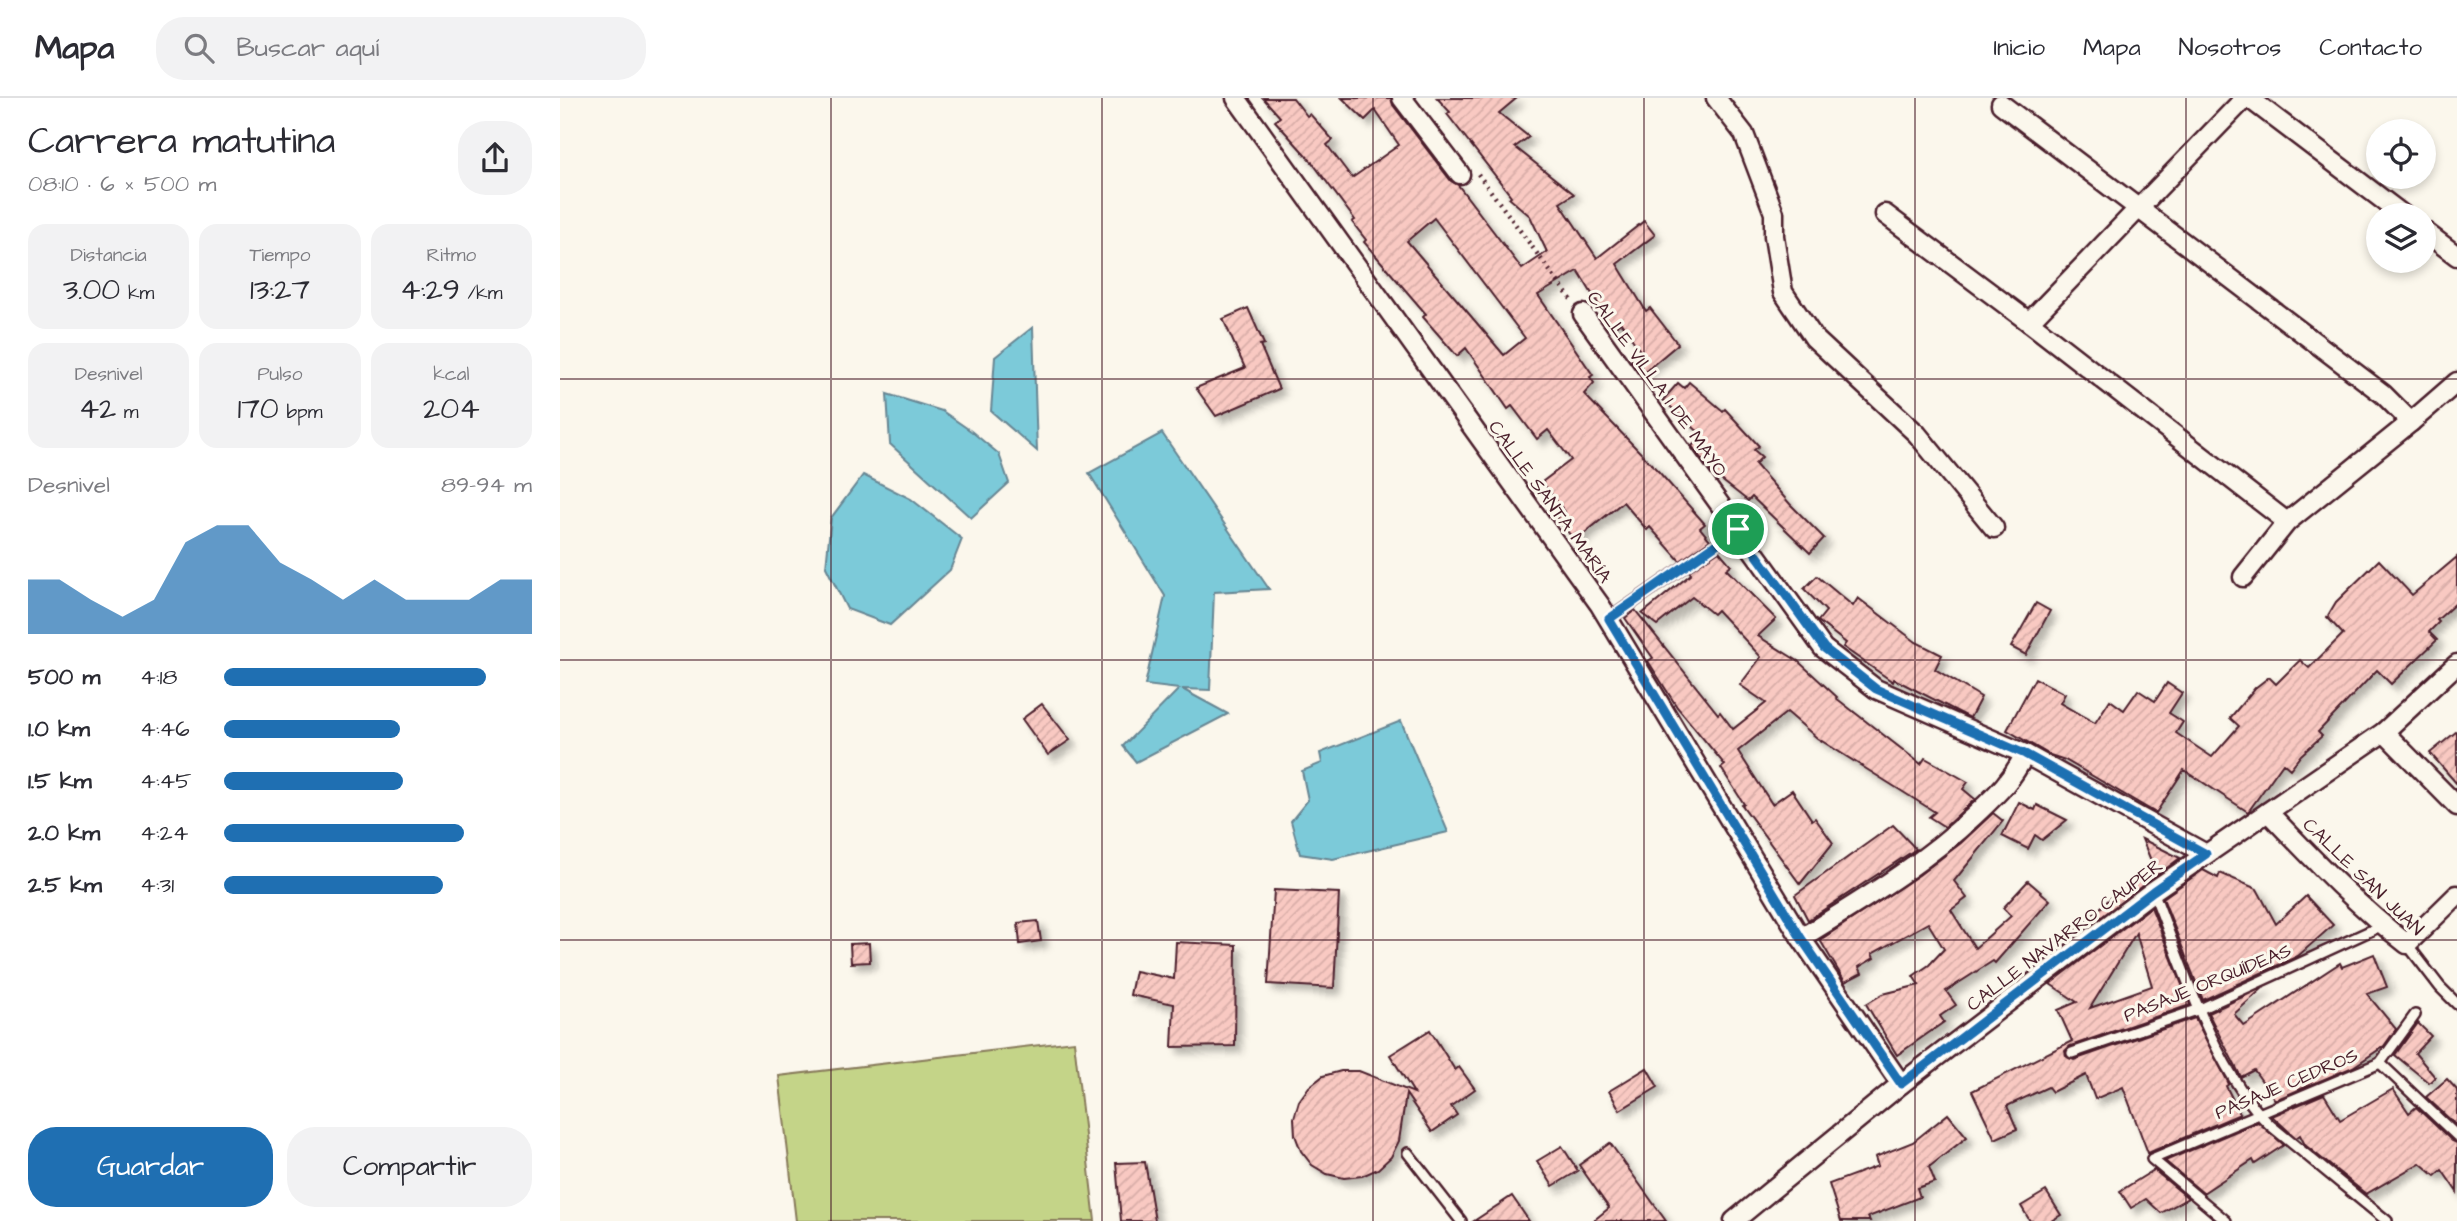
<!DOCTYPE html>
<html lang="es">
<head>
<meta charset="utf-8">
<style>
  :root { --surface:#fff; --page:#f2f2f3; --text:#2b2b33; --muted:#7c7c81; --line:#e1e1e2; --accent:#1f6fb2 }
  body { margin:0; font-family:"Architects Daughter",sans-serif; background:var(--page); color:var(--text); height:100vh; display:flex; flex-direction:column; font-size:26px; white-space:nowrap }
  * { box-sizing:border-box; margin:0 }
  p { font-size:23px; color:var(--muted) }
  .icon { flex:none; width:38px; height:38px; fill:none; stroke:currentColor; stroke-width:2; stroke-linecap:round; stroke-linejoin:round }
  .map { position:relative; flex:1; overflow:hidden }
  .details { display:flex; flex-direction:column; background:var(--surface); width:560px }
  .details>* { flex:none }
  .controls { position:absolute; left:1806px; top:21px; display:grid; gap:14px }
  .controls a { display:grid; place-items:center; width:70px; height:70px; border-radius:50%; background:var(--surface); box-shadow:0 4px 10px #0003; font-size:35px }
  .pin { position:absolute; display:grid; place-items:center; width:60px; height:60px; color:#fff; margin:-30px; border:4px solid #fff; border-radius:50%; box-shadow:0 2px 7px #0007 }
  .round { display:grid; place-items:center; flex:none; width:74px; height:74px; border-radius:28px; background:var(--page) }
  .head { display:flex; align-items:center; justify-content:space-between; height:119px; padding:0 28px }
  h1 { font-size:38px; font-weight:600; line-height:52px }
  .stats { display:grid; grid-template-columns:repeat(3,1fr); gap:10px; height:119px; padding:7px 28px }
  .stats div { display:grid; align-content:center; border-radius:18px; background:var(--page); text-align:center }
  .stats b { font-size:30px; font-weight:600 }
  .stats small { font-size:19px; font-weight:400 }
  .stats p { font-size:19px }
  .chart { height:196px; padding:14px 28px }
  .chart p { display:flex; justify-content:space-between }
  .chart svg { width:100%; height:126px; margin-top:7px; fill:var(--accent); opacity:.7 }
  .action { display:flex; gap:14px; margin-top:auto; padding:14px 28px }
  .action a { flex:1; height:80px; border-radius:28px; background:var(--accent); color:#fff; font-size:28px; font-weight:600; line-height:80px; text-align:center }
  .action a+a { background:var(--page); color:var(--text) }
  ul { padding:0 28px; list-style:none; font-size:23px }
  li { display:grid; grid-template-columns:112px 84px 1fr; align-items:center; height:52px }
  li i { height:18px; border-radius:9px; background:var(--accent) }
  header { display:flex; align-items:center; gap:42px; box-sizing:border-box; height:98px; padding:0 35px; background:var(--surface); border-bottom:2px solid var(--line) }
  header strong { font-size:33px }
  nav { display:flex; gap:38px; margin-inline-start:auto; font-size:24px }
  .search { width:490px; height:63px; background:var(--page); display:flex; align-items:center; gap:18px; box-sizing:border-box; padding:0 24px; border-radius:28px; color:var(--muted); font-size:26px }
  main { display:flex; flex:1; min-height:0 }
  .map>svg:first-child { display:block }
  .park { fill:#c4d488; stroke:#877a5a; stroke-width:2 }
  .water { fill:#7bcad9; stroke:#678693; stroke-width:2 }
  .building { fill:url(#building-hatch); stroke:#4a1f2b; stroke-width:2; fill-rule:evenodd; filter:url(#shadow) }
  .lines { fill:none; stroke-linecap:round; stroke-linejoin:round }
  .service-casing { stroke:#4a1f2b; stroke-width:14 }
  .minor-casing { stroke:#4a1f2b; stroke-width:23 }
  .path { stroke:#4a1f2b; stroke-width:4.5; stroke-dasharray:2 5; stroke-linecap:butt }
  .service { stroke:#fbf7ec; stroke-width:9 }
  .minor { stroke:#fbf7ec; stroke-width:18 }
  .route-casing { stroke:#fff; stroke-width:14 }
  .route { stroke:#1f6fb2; stroke-width:9 }
  .grid { fill:none; stroke:#4a1f2b; stroke-width:2; stroke-opacity:0.55 }
  .labels { text-anchor:middle; stroke-width:6; stroke-linejoin:round; paint-order:stroke }
  .street-label { font-size:19px; fill:#4a1f2b; stroke:#fbf7ec }
</style>
</head>
<body>
<header>
<strong>Mapa</strong>
<div class="search"><svg class="icon" aria-label="search" viewBox="0 0 24 24"><circle cx="10" cy="10" r="6"/><path d="M15 15l6 6"/></svg>Buscar aquí</div>
<nav><a>Inicio</a><a>Mapa</a><a>Nosotros</a><a>Contacto</a></nav>
</header>
<main>
<section class="details">
<div class="head"><div><h1>Carrera matutina</h1><p>08:10 · 6 × 500 m</p></div><a class="round"><svg class="icon" aria-label="share" viewBox="0 0 24 24"><path d="M12 15V3M7 8l5-5 5 5M5 13v7h14v-7"/></svg></a></div>
<div class="stats">
<div><p>Distancia</p><b>3.00<small> km</small></b></div>
<div><p>Tiempo</p><b>13:27</b></div>
<div><p>Ritmo</p><b>4:29<small> /km</small></b></div>
</div>
<div class="stats">
<div><p>Desnivel</p><b>42<small> m</small></b></div>
<div><p>Pulso</p><b>170<small> bpm</small></b></div>
<div><p>kcal</p><b>204</b></div>
</div>
<div class="chart"><p><span>Desnivel</span>89–94 m</p>
<svg viewBox="0 0 160 44" preserveAspectRatio="none"><path d="M0 44V25L10 25L20 32L30 38L40 32L50 12L60 6L70 6L80 19L90 25L100 32L110 25L120 32L130 32L140 32L150 25L160 25V44z"/></svg>
</div>
<ul>
<li><b>500 m</b>4:18<i style="width:85%"></i></li>
<li><b>1.0 km</b>4:46<i style="width:57%"></i></li>
<li><b>1.5 km</b>4:45<i style="width:58%"></i></li>
<li><b>2.0 km</b>4:24<i style="width:78%"></i></li>
<li><b>2.5 km</b>4:31<i style="width:71%"></i></li>
</ul>
<div class="action"><a>Guardar</a><a>Compartir</a></div>
</section>
<div class="map">
<svg width="1897" height="1123" viewBox="0 0 1897 1123">
  <defs>
    <pattern id="building-hatch" width="6" height="6" patternUnits="userSpaceOnUse" patternTransform="scale(1.75)"><rect width="6" height="6" fill="#f9c9c2"/><path d="M-1 1l2-2M0 6l6-6M5 7l2-2" fill="none" stroke="#d7aca7"/></pattern>
    <filter id="shadow"><feDropShadow dx="6" dy="6" stdDeviation="3.5" flood-color="#0004"/></filter>
  </defs>
  <rect width="100%" height="100%" fill="#fbf7ec"/>
  <filter id="ink" filterUnits="userSpaceOnUse"><feTurbulence type="fractalNoise" baseFrequency=".0143" numOctaves="2"/><feDisplacementMap in="SourceGraphic" scale="14" xChannelSelector="R" yChannelSelector="G"/><feConvolveMatrix kernelMatrix="1 2 1 2 8 2 1 2 1" color-interpolation-filters="sRGB"/></filter>
  <g filter="url(#ink)">
    <polygon class="park" points="514,943 535,1123 236,1123 219,978"/>
    <g class="water">
      <polygon points="473,229 477,353 431,313 435,259"/>
      <polygon points="327,296 382,313 411,333 439,356 449,385 411,420 330,346"/>
      <polygon points="602,335 709,491 654,494 650,592 622,591 668,616 576,664 563,648 619,591 585,587 605,498 529,375"/>
      <polygon points="303,377 351,401 402,441 390,472 330,527 287,511 266,469 271,420"/>
      <polygon points="841,623 888,734 773,761 740,756 731,723 748,702 742,673 762,665 760,655"/>
    </g>
    <g class="building">
      <path d="M 703,0 L 733,0 L 747,18 L 750,16 L 773,42 L 767,47 L 792,80 L 839,47 L 815,12 L 805,22 L 782,0 L 831,0 L 833,7 L 891,83 L 898,87 L 962,171 L 987,154 L 970,118 L 949,100 L 951,98 L 887,16 L 890,14 L 877,0 L 957,0 L 939,15 L 969,39 L 955,49 L 1014,96 L 1000,105 L 1037,160 L 1084,123 L 1095,137 L 1057,166 L 1086,213 L 1090,210 L 1118,246 L 1081,277 L 1071,263 L 1081,254 L 1061,225 L 1053,230 L 1018,173 L 978,197 L 1033,277 L 1030,279 L 1034,285 L 1024,296 L 1099,374 L 1145,426 L 1140,430 L 1150,442 L 1120,463 L 1090,429 L 1087,432 L 1063,404 L 1015,443 L 997,420 L 1005,414 L 982,384 L 1011,362 L 988,332 L 977,341 L 952,308 L 948,311 L 906,250 L 897,258 L 863,219 L 866,216 L 804,144 L 806,142 L 792,124 L 795,122 L 751,63 L 715,23 L 720,19 ZM 874,120 L 965,240 L 944,257 L 847,143 Z"/>
      <polygon points="688,210 704,246 700,247 719,291 656,318 636,290 685,270 663,221"/>
      <polygon points="1129,284 1163,313 1165,311 1199,348 1194,352 1202,359 1195,366 1230,406 1264,440 1250,455 1192,399 1188,403 1150,373 1132,348 1142,337 1103,302 1118,285 1124,290"/>
      <polygon points="1159,453 1171,467 1166,471 1216,521 1198,538 1238,563 1277,599 1276,600 1361,666 1365,660 1408,684 1403,691 1415,701 1385,729 1369,719 1375,714 1257,640 1227,614 1178,653 1212,706 1232,692 1252,722 1255,720 1273,745 1240,786 1182,707 1184,706 1161,670 1165,667 1117,609 1088,563 1093,560 1065,520 1075,512 1158,616 1160,614 1173,631 1206,605 1180,587 1201,559 1157,512 1153,516 1132,499 1097,527 1082,516 1131,476 1129,473"/>
      <polygon points="1897,459 1897,504 1877,522 1879,524 1869,534 1877,542 1831,586 1817,572 1758,634 1762,638 1741,657 1730,671 1723,665 1688,714 1624,672 1596,715 1505,662 1490,657 1447,632 1475,580 1505,596 1500,605 1535,625 1550,602 1564,612 1578,592 1595,603 1607,585 1622,595 1609,615 1623,624 1616,635 1652,659 1679,628 1670,620 1695,590 1709,579 1716,586 1740,562 1749,570 1783,536 1767,519 1776,504 1819,462 1852,497"/>
      <polygon points="1257,478 1293,508 1298,500 1356,544 1382,557 1375,571 1421,599 1410,620 1334,581 1333,584 1283,549 1286,545 1258,523 1266,513 1244,491"/>
      <polygon points="1476,505 1490,513 1466,557 1451,549"/>
      <polygon points="482,606 510,642 488,657 462,621"/>
      <polygon points="1897,633 1897,686 1870,655"/>
      <polygon points="1459,704 1475,712 1477,707 1507,722 1482,742 1475,737 1468,751 1442,738"/>
      <polygon points="1433,715 1443,723 1394,783 1407,800 1391,812 1415,850 1451,818 1443,810 1468,783 1490,802 1435,865 1433,863 1386,893 1396,907 1380,918 1384,924 1337,957 1306,906 1323,896 1359,887 1353,878 1369,867 1384,851 1368,825 1312,856 1314,860 1299,869 1302,875 1285,884 1260,842 1359,777 1401,745"/>
      <polygon points="1333,727 1356,751 1248,822 1235,797"/>
      <polygon points="1582,741 1620,760 1507,845 1513,836 1559,792 1595,772"/>
      <polygon points="1643,772 1658,780 1660,775 1697,791 1716,826 1746,798 1773,827 1738,858 1643,902 1603,800"/>
      <polygon points="714,792 779,795 774,890 708,886"/>
      <path d="M 1591,809 L 1630,907 L 1510,948 L 1505,953 L 1506,958 L 1514,962 L 1635,920 L 1669,986 L 1666,988 L 1680,1016 L 1588,1055 L 1563,989 L 1535,1001 L 1526,977 L 1492,994 L 1488,989 L 1447,1008 L 1457,1031 L 1435,1041 L 1412,993 L 1512,943 L 1498,912 L 1517,904 L 1490,886 ZM 1576,835 L 1592,888 L 1530,910 Z"/>
      <polygon points="478,823 481,843 460,846 458,825"/>
      <polygon points="616,844 676,847 675,948 612,949 614,906 570,897 575,873 614,881"/>
      <polygon points="309,845 310,864 291,865 290,846"/>
      <polygon points="1814,856 1827,889 1807,896 1836,931 1824,948 1793,969 1715,1002 1694,972 1681,979 1648,915 1704,889 1674,916 1684,928 1780,865 1782,869"/>
      <polygon points="1858,925 1871,938 1855,955 1875,979 1869,985 1835,957"/>
      <polygon points="870,932 895,972 899,969 915,991 891,1008 897,1017 872,1034 846,996 839,1043 831,1059 818,1071 802,1078 784,1080 767,1076 752,1067 741,1053 735,1037 734,1020 739,1003 749,989 763,978 781,973 799,973 854,995 830,957"/>
      <polygon points="1087,970 1098,989 1060,1012 1049,993"/>
      <polygon points="1887,981 1897,992 1897,1028 1866,999"/>
      <polygon points="1833,991 1849,1015 1856,1009 1892,1043 1897,1045 1897,1094 1882,1072 1875,1078 1860,1065 1806,1096 1745,1047 1740,1037 1736,1040 1712,1018 1764,996 1780,1022"/>
      <polygon points="1388,1016 1407,1039 1369,1069 1375,1084 1357,1090 1360,1099 1308,1119 1310,1123 1281,1123 1269,1086 1318,1068 1315,1059 1353,1044"/>
      <polygon points="1698,1024 1724,1047 1695,1066 1693,1062 1643,1095 1605,1063"/>
      <polygon points="1050,1045 1106,1123 1033,1123 1049,1110 1019,1067"/>
      <polygon points="1002,1048 1018,1073 993,1088 977,1063"/>
      <polygon points="585,1064 595,1123 561,1123 556,1065"/>
      <polygon points="1594,1072 1628,1100 1601,1115 1586,1101 1571,1110 1560,1093"/>
      <polygon points="1486,1093 1501,1117 1491,1123 1470,1123 1461,1108"/>
      <polygon points="952,1098 969,1123 914,1123"/>
    </g>
    <g class="lines">
      <defs>
        <g id="service">
          <polyline points="1049,521 1178,431"/>
          <path d="M 1593,793 C 1621,864 1655,975 1710,1027 L 1827,1123"/>
          <polyline points="1847,846 1880,889 1897,906"/>
          <polyline points="1512,955 1640,911 1823,827"/>
          <polyline points="1820,965 1897,1038"/>
          <polyline points="848,1055 901,1123"/>
          <polyline points="1666,1123 1592,1061 1820,965 1855,917"/>
        </g>
        <g id="minor">
          <polyline points="676,0 1040,507 1241,840 1341,986"/>
          <polyline points="842,0 900,76"/>
          <polyline points="1156,0 1184,36 1214,115 1214,138 1223,194 1254,240 1357,336 1434,430"/>
          <polyline points="1689,0 1843,117"/>
          <polyline points="1441,6 1823,296 1851,324"/>
          <polyline points="1325,116 1469,224 1727,424"/>
          <polyline points="1864,133 1897,158"/>
          <polyline points="1023,216 1263,550 1316,591 1465,656 1646,756"/>
          <polyline points="1469,224 1685,0"/>
          <polyline points="1683,479 1727,424 1851,324 1897,284"/>
          <polyline points="1824,634 1897,708"/>
          <path d="M 1708,714 C 1752,760 1796,807 1847,846 L 1897,797"/>
          <path d="M 1241,840 C 1302,802 1362,767 1414,718 C 1436,697 1451,684 1465,656"/>
          <polyline points="1174,1123 1341,986 1593,793 1824,634 1897,566"/>
        </g>
      </defs>
      <use href="#service" class="service-casing"/>
      <use href="#minor" class="minor-casing"/>
      <polyline class="path" points="918,76 1013,204"/>
      <use href="#service" class="service"/>
      <use href="#minor" class="minor"/>
    </g>
  </g>
  <g class="lines" filter="url(#ink)">
    <defs>
      <polygon id="route" points="1178,431 1264,550 1316,591 1465,656 1646,756 1593,793 1341,986 1241,840 1049,521"/>
    </defs>
    <use href="#route" class="route-casing"/>
    <use href="#route" class="route"/>
  </g>
  <path class="grid" d="M 271,0 L 271,1123M 542,0 L 542,1123M 813,0 L 813,1123M 1084,0 L 1084,1123M 1355,0 L 1355,1123M 1626,0 L 1626,1123M 0,281 L 1897,281M 0,562 L 1897,562M 0,842 L 1897,842"/>
  <g class="labels">
    <g class="street-label">
      <text transform="translate(1098 285) rotate(54)" y="7">CALLE VILLA 1 DE MAYO</text>
      <text transform="translate(991 403) rotate(54)" y="7">CALLE SANTA MARÍA</text>
      <text transform="translate(1804 778) rotate(44)" y="7">CALLE SAN JUAN</text>
      <text transform="translate(1504 836) rotate(-37)" y="7">CALLE NAVARRO CAUPER</text>
      <text transform="translate(1647 884) rotate(-22)" y="7">PASAJE ORQUÍDEAS</text>
      <text transform="translate(1726 985) rotate(-23)" y="7">PASAJE CEDROS</text>
    </g>
  </g>
</svg>
<div class="controls">
<a><svg class="icon" aria-label="locate" viewBox="0 0 24 24"><circle cx="12" cy="12" r="6"/><path d="M12 2v4M12 18v4M2 12h4M18 12h4"/></svg></a>
<a><svg class="icon" aria-label="layers" viewBox="0 0 24 24"><path d="M12 4l9 5-9 5-9-5zM3 14l9 5 9-5"/></svg></a>
</div>
<div class="pin" style="left:1178px;top:431px;background:#1e9e55"><svg class="icon" aria-label="arrive" viewBox="0 0 24 24"><path d="M6 21V4h12l-3 4 3 4H6"/></svg></div>
</div>
</main>
</body>
</html>
